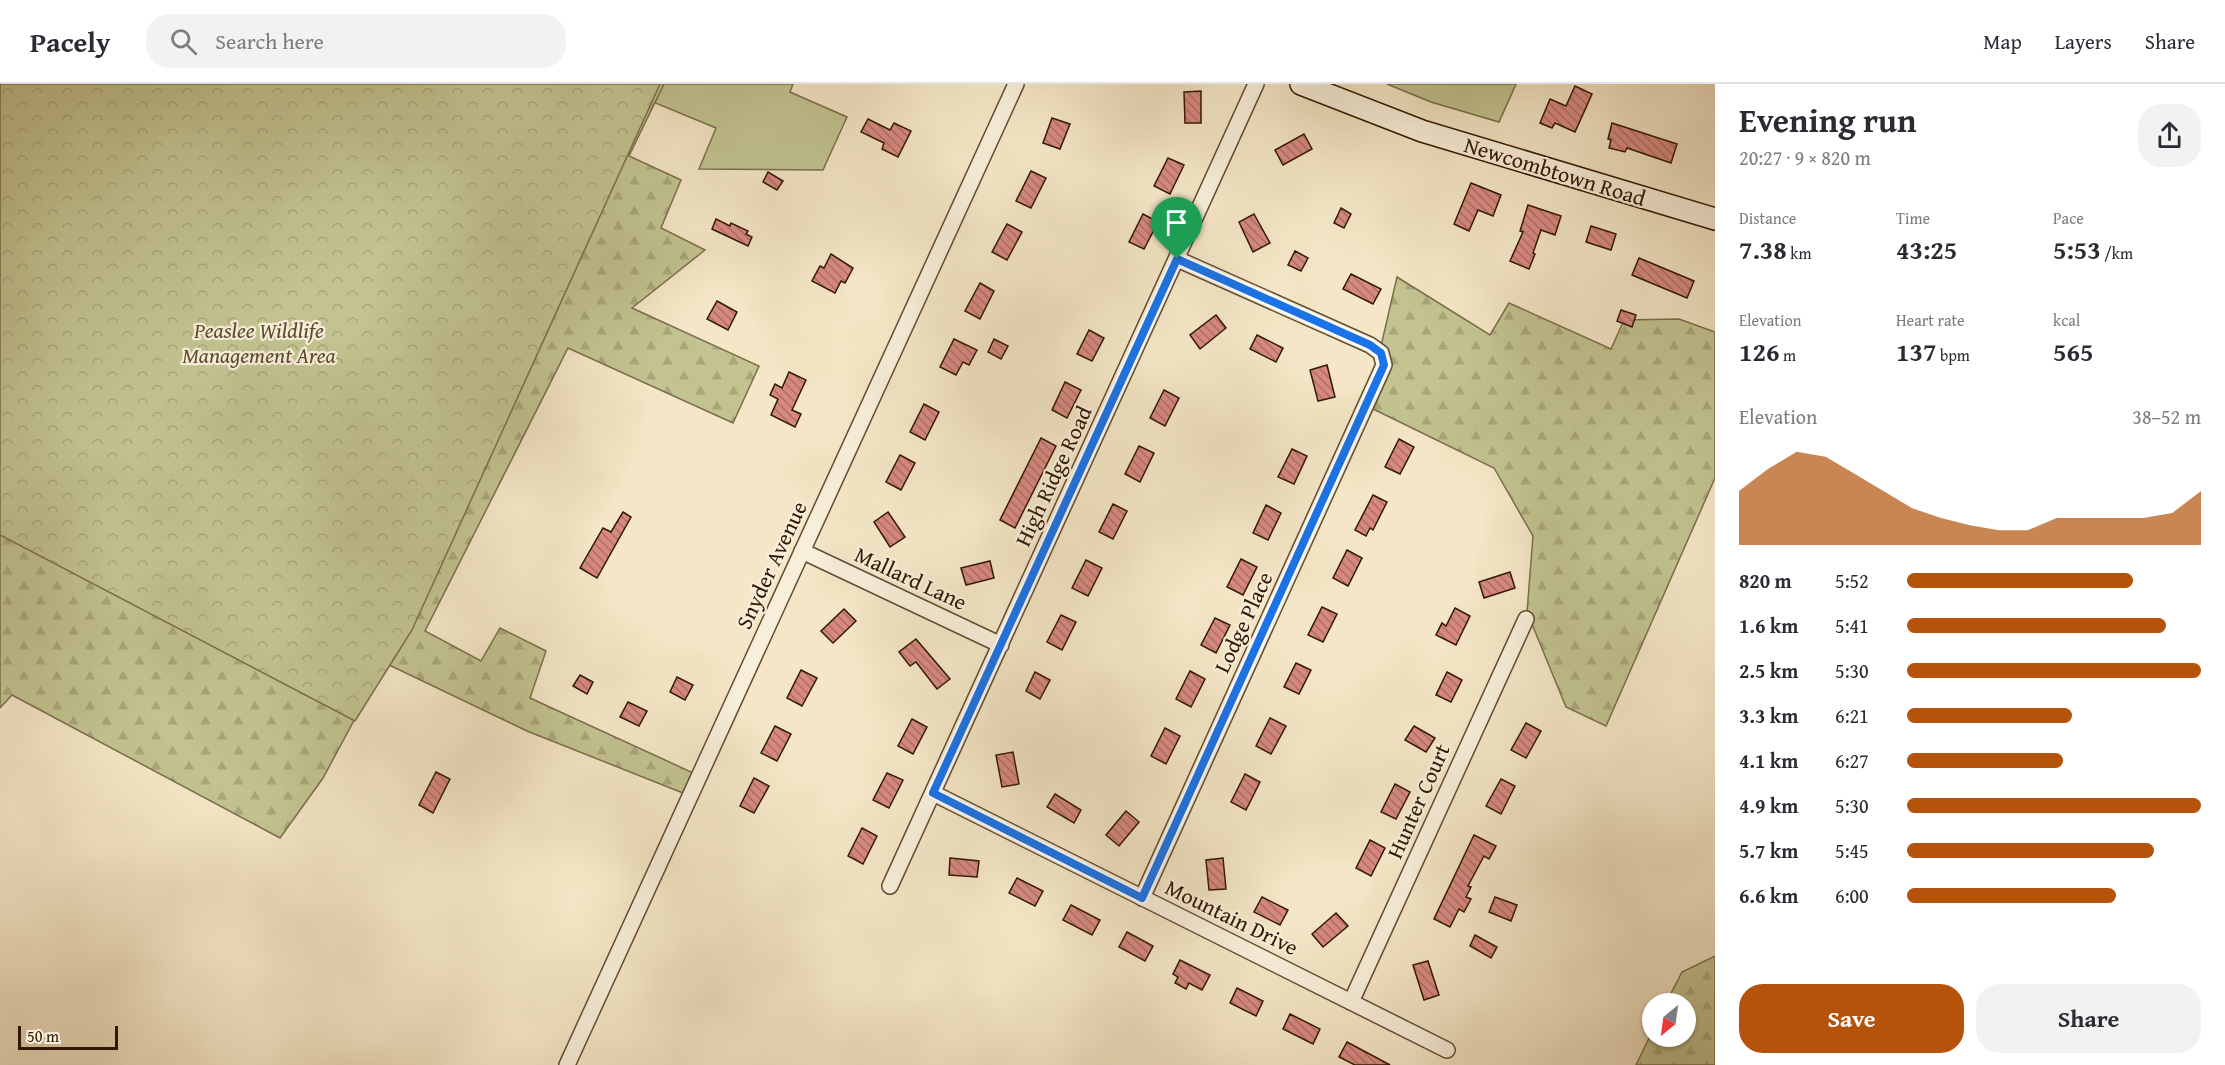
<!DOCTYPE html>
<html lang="en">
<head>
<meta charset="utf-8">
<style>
  :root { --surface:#fff; --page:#f2f2f3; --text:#2b2b33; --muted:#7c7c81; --line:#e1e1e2; --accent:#b45309 }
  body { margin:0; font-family:"Gentium Book Plus",serif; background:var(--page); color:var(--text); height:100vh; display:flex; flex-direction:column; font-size:22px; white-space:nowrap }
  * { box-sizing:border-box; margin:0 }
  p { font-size:20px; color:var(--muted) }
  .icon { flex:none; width:33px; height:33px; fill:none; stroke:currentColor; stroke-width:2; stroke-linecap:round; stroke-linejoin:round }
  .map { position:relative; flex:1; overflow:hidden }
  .side { display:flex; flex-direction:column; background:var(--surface); width:510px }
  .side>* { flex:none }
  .needle { width:39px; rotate:209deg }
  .tools { position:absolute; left:1642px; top:909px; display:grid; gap:12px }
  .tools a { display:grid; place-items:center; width:54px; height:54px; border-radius:50%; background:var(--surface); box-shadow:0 2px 4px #0004; font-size:30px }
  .scale { position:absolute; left:18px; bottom:15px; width:100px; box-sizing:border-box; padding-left:6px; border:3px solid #321802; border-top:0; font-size:16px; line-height:21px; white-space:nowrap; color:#321802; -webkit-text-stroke:4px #f8efda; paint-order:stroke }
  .pin { position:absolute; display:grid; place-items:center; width:51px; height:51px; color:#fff; margin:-62px -26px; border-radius:50% 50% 50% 0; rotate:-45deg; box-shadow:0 0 6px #0007 }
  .pin .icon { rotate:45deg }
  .round { display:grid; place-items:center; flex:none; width:63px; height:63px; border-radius:24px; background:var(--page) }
  .head { display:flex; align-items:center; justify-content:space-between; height:102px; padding:0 24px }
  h1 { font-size:33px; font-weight:800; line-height:45px }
  .stats { display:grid; grid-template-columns:repeat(3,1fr); gap:9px; height:102px; padding:6px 24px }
  .stats div { display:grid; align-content:center }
  .stats b { font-size:26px; font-weight:800 }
  .stats small { font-size:16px; font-weight:400 }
  .stats p { font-size:16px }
  .chart { height:168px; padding:12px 24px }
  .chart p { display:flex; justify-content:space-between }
  .chart svg { width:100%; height:108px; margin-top:6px; fill:var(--accent); opacity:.7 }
  .primary-button { display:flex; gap:12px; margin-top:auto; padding:12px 24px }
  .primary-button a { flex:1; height:69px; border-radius:24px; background:var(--accent); color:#fff; font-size:24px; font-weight:800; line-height:69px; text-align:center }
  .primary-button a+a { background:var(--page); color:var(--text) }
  ul { padding:0 24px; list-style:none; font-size:20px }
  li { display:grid; grid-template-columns:96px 72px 1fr; align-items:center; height:45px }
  li i { height:15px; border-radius:8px; background:var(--accent) }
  header { display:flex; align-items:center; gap:36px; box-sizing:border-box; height:84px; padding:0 30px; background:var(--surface); border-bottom:2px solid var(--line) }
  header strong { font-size:28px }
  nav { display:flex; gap:33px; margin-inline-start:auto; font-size:21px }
  .search { width:420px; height:54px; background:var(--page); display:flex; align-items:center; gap:15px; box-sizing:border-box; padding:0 21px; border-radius:24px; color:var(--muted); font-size:22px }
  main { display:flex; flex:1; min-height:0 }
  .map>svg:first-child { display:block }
  .grass { fill:#c2c391; stroke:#7a6e4a; stroke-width:1.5 }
  .forest { fill:url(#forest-firs); stroke:#7a6e4a; stroke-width:1.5 }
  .park { fill:url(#park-crowns); stroke:#7a6e4a; stroke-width:1.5 }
  .building { fill:url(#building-back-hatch); stroke:#321802; stroke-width:1.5 }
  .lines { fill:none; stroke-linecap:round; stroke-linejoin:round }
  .street-casing { stroke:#624c33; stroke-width:18 }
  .secondary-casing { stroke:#321802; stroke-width:24 }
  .street { stroke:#f8efda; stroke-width:15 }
  .secondary { stroke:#f8efda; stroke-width:21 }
  .route-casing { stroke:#fff; stroke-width:12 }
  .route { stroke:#1a73e8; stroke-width:8 }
  .labels { text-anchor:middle; stroke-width:4.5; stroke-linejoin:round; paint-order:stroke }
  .street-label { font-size:22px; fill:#321802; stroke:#f8efda }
  .park-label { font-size:22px; font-style:italic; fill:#5d4b2d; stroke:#f8efda }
</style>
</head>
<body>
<header>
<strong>Pacely</strong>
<div class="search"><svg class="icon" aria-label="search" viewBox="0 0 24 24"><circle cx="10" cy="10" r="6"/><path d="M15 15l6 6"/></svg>Search here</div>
<nav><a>Map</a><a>Layers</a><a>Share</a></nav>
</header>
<main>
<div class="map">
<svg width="1715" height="981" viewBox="0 0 1715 981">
  <defs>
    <pattern id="forest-firs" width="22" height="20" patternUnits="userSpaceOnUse" patternTransform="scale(1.5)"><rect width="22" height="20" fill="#c2c391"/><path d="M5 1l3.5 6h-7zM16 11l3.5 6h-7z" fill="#a7a77b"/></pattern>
    <pattern id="park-crowns" width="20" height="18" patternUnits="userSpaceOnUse" patternTransform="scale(1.5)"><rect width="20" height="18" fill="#c2c391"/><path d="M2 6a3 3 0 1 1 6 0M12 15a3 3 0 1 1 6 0" fill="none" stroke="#a7a77b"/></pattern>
    <pattern id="building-back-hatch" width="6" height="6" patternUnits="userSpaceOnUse" patternTransform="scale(1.5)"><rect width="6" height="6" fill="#d78981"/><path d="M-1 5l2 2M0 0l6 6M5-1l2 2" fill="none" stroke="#af6f67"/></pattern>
  </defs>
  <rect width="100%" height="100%" fill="#f4e6c6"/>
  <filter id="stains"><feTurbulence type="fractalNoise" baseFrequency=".00333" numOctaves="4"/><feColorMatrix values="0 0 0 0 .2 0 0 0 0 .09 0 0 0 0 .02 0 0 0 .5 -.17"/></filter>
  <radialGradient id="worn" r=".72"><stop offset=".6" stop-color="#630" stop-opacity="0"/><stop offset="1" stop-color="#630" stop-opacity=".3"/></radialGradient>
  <g class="grass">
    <polygon points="664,0 793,0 790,8 847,33 823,86 699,85 716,44 653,18"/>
    <polygon points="1387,0 1516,0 1499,38 1431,18"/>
  </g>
  <g class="forest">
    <polygon points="0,0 664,0 629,72 681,96 661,144 705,166 632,224 759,282 733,339 568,264 425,547 481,577 500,544 546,567 530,614 702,693 693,713 527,647 385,579 323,694 280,754 12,611 0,624"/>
    <polygon points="1397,193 1490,251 1509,219 1611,265 1624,236 1679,235 1715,248 1715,394 1606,642 1566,623 1527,528 1533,452 1494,384 1367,322"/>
    <polygon points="1715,872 1715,981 1636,981 1653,946 1653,952 1686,952 1686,920 1666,919 1682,888"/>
  </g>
  <polygon class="park" points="0,0 660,0 412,546 355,637 0,451"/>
  <g class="building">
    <polygon points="1575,2 1592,10 1575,48 1555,39 1552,44 1540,39 1550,15 1566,22"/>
    <polygon points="1201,7 1201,39 1185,39 1184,8"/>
    <polygon points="1052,34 1070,40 1060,65 1043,59"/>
    <polygon points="868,35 890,46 894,39 911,47 898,73 882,65 884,59 861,48"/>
    <polygon points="1612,39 1677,60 1671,79 1627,64 1625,68 1609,64 1611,56 1608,55"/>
    <polygon points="1304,50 1312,65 1283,81 1275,66"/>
    <polygon points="1168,74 1184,81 1170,110 1154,102"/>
    <polygon points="1031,87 1046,94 1031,124 1016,117"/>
    <polygon points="768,88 783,97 777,106 763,98"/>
    <polygon points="1471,99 1501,111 1493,132 1478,126 1469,147 1454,140"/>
    <polygon points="1528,121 1561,132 1555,151 1541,146 1533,169 1535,170 1529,185 1510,177 1523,148 1520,147"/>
    <polygon points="1341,124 1351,130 1344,144 1334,139"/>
    <polygon points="1143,130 1158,138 1144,165 1129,158"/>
    <polygon points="1254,130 1270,159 1253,168 1239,138"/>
    <polygon points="716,135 730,142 731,139 748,147 746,150 752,153 748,162 712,145"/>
    <polygon points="1007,140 1022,148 1007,176 992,168"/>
    <polygon points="1591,142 1616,150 1611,166 1586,158"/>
    <polygon points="1295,167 1308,174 1301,187 1288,181"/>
    <polygon points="831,170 853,184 845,199 841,197 835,209 812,197 820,182 824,184"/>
    <polygon points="1639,174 1694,197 1687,214 1632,191"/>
    <polygon points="1351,190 1381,205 1373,220 1343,205"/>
    <polygon points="980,199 994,207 980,235 965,227"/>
    <polygon points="717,217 737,228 728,246 707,235"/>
    <polygon points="1621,226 1636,231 1632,243 1617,237"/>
    <polygon points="1216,231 1226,244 1200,265 1190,251"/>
    <polygon points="1089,246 1104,254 1092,277 1077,270"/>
    <polygon points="1257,251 1283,264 1276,278 1250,265"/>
    <polygon points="954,255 977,266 969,281 963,278 956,291 940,283"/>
    <polygon points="994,255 1008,262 1001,275 988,268"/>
    <polygon points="1327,281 1335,313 1318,317 1310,286"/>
    <polygon points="789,288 806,296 792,326 801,330 795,343 771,331 778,315 770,311 775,300 782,304"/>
    <polygon points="1065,298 1081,306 1067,334 1052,326"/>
    <polygon points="1164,306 1179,314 1165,342 1150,334"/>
    <polygon points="924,320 939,328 925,356 910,348"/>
    <polygon points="1041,354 1056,362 1015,444 1000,436"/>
    <polygon points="1399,355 1414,363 1400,390 1385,383"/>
    <polygon points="1139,362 1154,369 1140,398 1125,390"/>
    <polygon points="1292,365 1307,372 1294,400 1278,393"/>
    <polygon points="900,371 915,379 901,406 886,398"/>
    <polygon points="1373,411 1387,418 1373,446 1370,444 1366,452 1355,446"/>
    <polygon points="1113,420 1127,427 1113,455 1099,448"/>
    <polygon points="1266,421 1281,429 1268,456 1253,449"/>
    <polygon points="623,428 631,433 597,494 580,484 603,444 611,448"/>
    <polygon points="888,428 905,453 890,463 874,438"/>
    <polygon points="1347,466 1362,474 1348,502 1333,494"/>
    <polygon points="1241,475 1257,483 1243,511 1227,503"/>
    <polygon points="1086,476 1102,484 1088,512 1072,504"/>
    <polygon points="990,477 994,494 966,501 961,484"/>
    <polygon points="1510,488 1515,504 1484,514 1479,498"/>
    <polygon points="1322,523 1337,530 1323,558 1308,551"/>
    <polygon points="1455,524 1470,532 1456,561 1436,551 1442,539 1446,542"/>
    <polygon points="844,525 856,537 833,559 821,547"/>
    <polygon points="1061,531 1076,538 1062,566 1047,558"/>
    <polygon points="1215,534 1230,541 1216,569 1201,561"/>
    <polygon points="916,555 950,595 937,605 916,578 910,582 899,568"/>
    <polygon points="1296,579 1311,586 1299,610 1284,603"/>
    <polygon points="801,586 817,594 802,622 787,614"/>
    <polygon points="1190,587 1205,595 1191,623 1176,615"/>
    <polygon points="1035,588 1050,596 1040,615 1026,607"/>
    <polygon points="1447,588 1462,596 1451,618 1436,611"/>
    <polygon points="580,591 593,598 587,610 573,602"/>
    <polygon points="677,593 693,601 685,616 670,608"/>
    <polygon points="628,618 647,627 639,642 620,633"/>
    <polygon points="1270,634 1286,642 1271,670 1256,662"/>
    <polygon points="912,635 927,643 913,670 898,662"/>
    <polygon points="1526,639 1541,647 1526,674 1511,666"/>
    <polygon points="775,642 791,650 777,677 761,669"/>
    <polygon points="1414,642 1435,654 1426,668 1405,656"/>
    <polygon points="1165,644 1180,652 1166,680 1151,672"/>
    <polygon points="1013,668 1019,700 1002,703 996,671"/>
    <polygon points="436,688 450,695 433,729 419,721"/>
    <polygon points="887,689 903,696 889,724 873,716"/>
    <polygon points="1245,690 1260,698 1246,726 1231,718"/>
    <polygon points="754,694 769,702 754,729 740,722"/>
    <polygon points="1501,695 1515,702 1501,730 1486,722"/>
    <polygon points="1395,700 1410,708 1396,735 1381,728"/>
    <polygon points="1055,710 1081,726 1074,739 1047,723"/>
    <polygon points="1126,727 1139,738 1119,762 1106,751"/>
    <polygon points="862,744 877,752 863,780 848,772"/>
    <polygon points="1474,751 1496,762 1489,775 1484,772 1468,802 1471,803 1466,813 1471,815 1464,828 1459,825 1450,843 1434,835"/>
    <polygon points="1370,756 1385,764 1371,792 1356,784"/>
    <polygon points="950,774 979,777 977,793 949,791"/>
    <polygon points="1223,774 1226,805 1209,806 1206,776"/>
    <polygon points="1017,794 1043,807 1035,822 1009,809"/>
    <polygon points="1262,813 1288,826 1280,841 1254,828"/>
    <polygon points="1495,813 1517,821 1511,837 1489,828"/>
    <polygon points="1071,821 1100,836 1092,851 1063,836"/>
    <polygon points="1336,829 1348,842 1323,863 1312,850"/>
    <polygon points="1127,848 1153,862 1145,877 1119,863"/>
    <polygon points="1475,851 1497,863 1491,874 1470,862"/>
    <polygon points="1180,876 1210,891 1202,906 1189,899 1186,905 1175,899 1178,893 1173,890"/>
    <polygon points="1428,877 1439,911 1424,916 1413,881"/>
    <polygon points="1237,904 1263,917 1256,932 1230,919"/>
    <polygon points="1290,930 1320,945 1313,960 1283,945"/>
    <polygon points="1347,958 1390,981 1355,981 1339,973"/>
  </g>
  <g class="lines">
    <defs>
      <g id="street">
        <polyline points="802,467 1001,561"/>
        <polyline points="933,709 1447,966"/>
        <polyline points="890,802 1256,0"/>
        <polyline points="1142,814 1384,281 1381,269 1370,261 1177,175"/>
        <polyline points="1351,918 1526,535"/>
        <polyline points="567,981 1016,0"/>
      </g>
      <polyline id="secondary" points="1301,0 1422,47 1715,135"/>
    </defs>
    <use href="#street" class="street-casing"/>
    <use href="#secondary" class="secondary-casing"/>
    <use href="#street" class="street"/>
    <use href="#secondary" class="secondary"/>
  </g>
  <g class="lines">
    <defs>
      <polygon id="route" points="1177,175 1370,261 1381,269 1384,281 1142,814 933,709"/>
    </defs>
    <use href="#route" class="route-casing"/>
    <use href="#route" class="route"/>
  </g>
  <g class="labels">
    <g class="street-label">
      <text transform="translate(1555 87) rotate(17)" y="8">Newcombtown Road</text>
      <text transform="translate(1053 392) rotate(-65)" y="8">High Ridge Road</text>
      <text transform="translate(771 481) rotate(-65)" y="8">Snyder Avenue</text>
      <text transform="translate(911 494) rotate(25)" y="8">Mallard Lane</text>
      <text transform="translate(1243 538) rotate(-65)" y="8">Lodge Place</text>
      <text transform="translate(1418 717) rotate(-66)" y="8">Hunter Court</text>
      <text transform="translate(1232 833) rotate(26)" y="8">Mountain Drive</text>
    </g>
    <g class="park-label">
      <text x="259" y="254">Peaslee Wildlife<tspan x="259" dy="25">Management Area</tspan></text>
    </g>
  </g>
  <rect width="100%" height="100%" filter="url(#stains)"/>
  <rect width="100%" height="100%" fill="url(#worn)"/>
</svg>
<div class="tools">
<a><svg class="needle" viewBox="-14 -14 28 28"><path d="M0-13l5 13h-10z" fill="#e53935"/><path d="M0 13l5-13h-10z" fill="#7c7c81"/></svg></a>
</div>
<div class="scale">50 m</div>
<div class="pin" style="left:1177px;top:175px;background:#1e9e55"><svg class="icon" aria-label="arrive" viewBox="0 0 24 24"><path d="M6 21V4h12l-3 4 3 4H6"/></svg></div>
</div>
<section class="side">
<div class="head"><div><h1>Evening run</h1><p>20:27 · 9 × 820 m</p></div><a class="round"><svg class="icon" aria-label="share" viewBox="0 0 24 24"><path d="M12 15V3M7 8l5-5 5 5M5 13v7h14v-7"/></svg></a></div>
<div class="stats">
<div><p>Distance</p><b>7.38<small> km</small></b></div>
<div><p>Time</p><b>43:25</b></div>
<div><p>Pace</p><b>5:53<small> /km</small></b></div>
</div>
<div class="stats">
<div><p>Elevation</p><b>126<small> m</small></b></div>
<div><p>Heart rate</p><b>137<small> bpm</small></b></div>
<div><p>kcal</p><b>565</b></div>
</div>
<div class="chart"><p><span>Elevation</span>38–52 m</p>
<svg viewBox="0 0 160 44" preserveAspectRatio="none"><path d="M0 44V22L10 13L20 6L30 8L40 15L50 22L60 29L70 33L80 36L90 38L100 38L110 33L120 33L130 33L140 33L150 31L160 22V44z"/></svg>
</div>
<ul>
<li><b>820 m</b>5:52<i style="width:77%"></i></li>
<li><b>1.6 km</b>5:41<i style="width:88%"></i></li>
<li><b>2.5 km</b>5:30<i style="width:100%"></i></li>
<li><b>3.3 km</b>6:21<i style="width:56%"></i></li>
<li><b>4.1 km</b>6:27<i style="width:53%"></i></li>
<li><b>4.9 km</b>5:30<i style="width:100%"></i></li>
<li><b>5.7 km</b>5:45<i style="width:84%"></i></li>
<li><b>6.6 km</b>6:00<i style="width:71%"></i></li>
</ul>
<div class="primary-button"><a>Save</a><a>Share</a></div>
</section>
</main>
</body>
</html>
